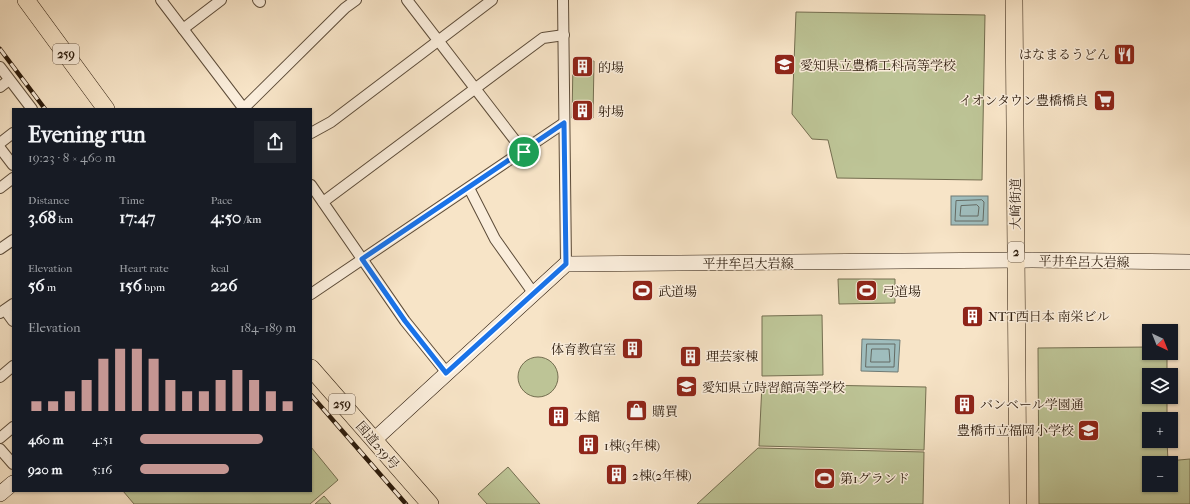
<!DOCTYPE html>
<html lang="en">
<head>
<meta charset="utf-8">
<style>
  :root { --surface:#171b24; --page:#20242c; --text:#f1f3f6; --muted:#9ea1a6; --accent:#c59692 }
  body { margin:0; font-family:"IM FELL French Canon","Noto Serif JP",serif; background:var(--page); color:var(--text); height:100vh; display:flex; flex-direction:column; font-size:15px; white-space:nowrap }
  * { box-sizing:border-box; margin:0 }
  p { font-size:13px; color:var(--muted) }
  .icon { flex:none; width:22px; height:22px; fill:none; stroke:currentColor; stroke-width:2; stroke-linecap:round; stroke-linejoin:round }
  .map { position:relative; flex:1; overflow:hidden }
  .sheet { position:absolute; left:12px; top:108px; width:300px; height:384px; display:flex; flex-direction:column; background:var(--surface); border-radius:0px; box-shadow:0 1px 3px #0004 }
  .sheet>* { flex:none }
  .needle { width:26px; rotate:137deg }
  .controls { position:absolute; left:1142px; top:324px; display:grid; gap:8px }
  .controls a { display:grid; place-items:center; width:36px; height:36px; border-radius:0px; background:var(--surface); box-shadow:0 1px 3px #0004; font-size:20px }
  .pin { position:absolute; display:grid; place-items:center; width:34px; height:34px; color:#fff; margin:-17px; border:2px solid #fff; border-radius:50%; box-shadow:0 1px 4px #0007 }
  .round { display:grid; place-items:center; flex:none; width:42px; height:42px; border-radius:0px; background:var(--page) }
  .summary { display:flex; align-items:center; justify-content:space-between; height:68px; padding:0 16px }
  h1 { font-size:22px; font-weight:700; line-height:30px }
  .metrics { display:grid; grid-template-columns:repeat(3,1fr); gap:6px; height:68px; padding:4px 16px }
  .metrics div { display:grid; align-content:center }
  .metrics b { font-size:17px; font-weight:700 }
  .metrics small { font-size:11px; font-weight:400 }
  .metrics p { font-size:11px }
  .chart { height:112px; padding:8px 16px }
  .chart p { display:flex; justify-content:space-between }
  .chart svg { width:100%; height:72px; margin-top:4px; stroke:var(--accent); stroke-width:6 }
  ul { padding:0 16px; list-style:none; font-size:13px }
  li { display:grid; grid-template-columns:64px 48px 1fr; align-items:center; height:30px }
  li i { height:10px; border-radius:5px; background:var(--accent) }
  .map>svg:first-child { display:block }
  .green { fill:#bdc496; stroke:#746e50; fill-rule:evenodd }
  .water { fill:#9fbdbd; stroke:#707b75 }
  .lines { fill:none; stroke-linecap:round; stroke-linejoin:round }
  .shore { stroke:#646b64; stroke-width:1 }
  .minor-casing { stroke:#5d4c39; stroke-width:12 }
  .secondary-casing { stroke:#2a190a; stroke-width:16 }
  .primary-casing { stroke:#2a190a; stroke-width:18 }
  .trunk-casing { stroke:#2a190a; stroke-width:18 }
  .minor { stroke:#faeddb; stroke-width:10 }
  .secondary { stroke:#faeddb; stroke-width:15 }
  .primary { stroke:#f7e4c7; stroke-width:17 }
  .trunk { stroke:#f7e4c7; stroke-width:17 }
  .rail-casing { stroke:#2a190a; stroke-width:4.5 }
  .rail { stroke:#faeddb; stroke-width:3; stroke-dasharray:9; stroke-linecap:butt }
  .route-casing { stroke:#fff; stroke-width:8 }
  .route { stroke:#1a73e8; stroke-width:5 }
  .labels { text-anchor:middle; stroke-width:3; stroke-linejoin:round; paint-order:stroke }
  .shield { fill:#faeddb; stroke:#685949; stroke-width:1 }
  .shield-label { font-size:12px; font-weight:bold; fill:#2a190a }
  .poi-label { font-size:13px; fill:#2a190a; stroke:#faeddb; text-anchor:start }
  .street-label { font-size:13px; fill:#2a190a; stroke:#faeddb }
</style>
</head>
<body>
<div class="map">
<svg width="1190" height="504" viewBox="0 0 1190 504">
  <rect width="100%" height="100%" fill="#f7e4c7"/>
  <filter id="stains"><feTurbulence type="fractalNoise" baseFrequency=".005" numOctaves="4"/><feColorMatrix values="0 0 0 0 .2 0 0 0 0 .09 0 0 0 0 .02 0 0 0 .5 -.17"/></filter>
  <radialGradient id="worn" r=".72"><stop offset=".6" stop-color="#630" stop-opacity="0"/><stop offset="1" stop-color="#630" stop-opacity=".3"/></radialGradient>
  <g class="green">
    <polygon points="796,12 985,15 982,180 837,178 828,140 812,139 792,114"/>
    <polygon points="573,61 594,61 593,118 572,118"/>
    <polygon points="838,279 895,279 895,303 839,304"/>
    <polygon points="822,315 823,375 762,376 762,316"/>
    <path d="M 1149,347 L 1149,353 L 1167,353 L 1167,375 L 1149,375 L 1149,397 L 1167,397 L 1167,419 L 1149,419 L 1149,441 L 1167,441 L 1168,461 L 1190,459 L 1190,504 L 1039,504 L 1038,348 ZM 1149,463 L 1171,463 L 1171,485 L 1149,485 Z"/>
    <circle cx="538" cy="377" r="20"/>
    <polygon points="762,384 926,387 924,450 759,446"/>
    <polygon points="311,447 338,480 310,504 134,504 123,491 311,491"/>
    <polygon points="758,448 924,452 923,504 697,504"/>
    <polygon points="508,467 540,504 487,504 478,494"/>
    <polygon points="324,496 331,504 315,504"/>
  </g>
  <g class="water">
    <rect x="951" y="196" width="37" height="29"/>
    <polygon points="862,339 900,340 898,372 861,371"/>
  </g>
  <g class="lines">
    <g class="shore">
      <polygon points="982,200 984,202 983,221 955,221 956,201"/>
      <polygon points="977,205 979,207 978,216 960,216 961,206"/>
      <polygon points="867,344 895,344 894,367 866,367"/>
      <polygon points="872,349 889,349 890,362 871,362"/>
    </g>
    <defs>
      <g id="minor">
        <polyline points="161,0 244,109"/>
        <polyline points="258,0 260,2"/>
        <polyline points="407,0 524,152"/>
        <polyline points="563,0 566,264"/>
        <polyline points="183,29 221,0"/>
        <polyline points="0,67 32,109"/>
        <polyline points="0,87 9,80"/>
        <polyline points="243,109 345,8 356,0"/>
        <polyline points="311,133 331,122 492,0"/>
        <polyline points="0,143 13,133"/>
        <polyline points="0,148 13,165"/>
        <polyline points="311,185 405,321 447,373"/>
        <polyline points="0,188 13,178"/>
        <polyline points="469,188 495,239 534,294"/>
        <polyline points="323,202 543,38 564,35"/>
        <polyline points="0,249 13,240"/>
        <polyline points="311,294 564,123"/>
        <polyline points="5,310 13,321"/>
        <polyline points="0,313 13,304"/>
        <polyline points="0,377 13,366"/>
        <polyline points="0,438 13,427"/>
        <polyline points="0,449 13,464"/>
      </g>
      <g id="secondary">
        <polyline points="374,440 566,264 1032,260 1190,262"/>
        <polyline points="0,494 13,483"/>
      </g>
      <polyline id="primary" points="1014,0 1018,504"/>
      <g id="trunk">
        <polyline points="26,0 106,109"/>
        <polyline points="311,368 430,504"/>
      </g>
    </defs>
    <use href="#minor" class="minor-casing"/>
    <use href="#secondary" class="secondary-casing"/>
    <use href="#primary" class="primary-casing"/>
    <use href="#trunk" class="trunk-casing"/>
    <use href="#minor" class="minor"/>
    <use href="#secondary" class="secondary"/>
    <use href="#primary" class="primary"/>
    <use href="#trunk" class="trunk"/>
    <defs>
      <g id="rail">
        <polyline points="0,49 45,109"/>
        <polyline points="311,395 406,504"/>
      </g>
    </defs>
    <use href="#rail" class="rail-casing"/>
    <use href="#rail" class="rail"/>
  </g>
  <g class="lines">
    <defs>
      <polygon id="route" points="564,123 566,264 446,373 405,321 362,259"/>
    </defs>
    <use href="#route" class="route-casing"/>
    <use href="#route" class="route"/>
  </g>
  <defs>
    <symbol id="restaurant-square" viewBox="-11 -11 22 22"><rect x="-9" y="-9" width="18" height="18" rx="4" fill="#8f2418" stroke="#faeddb"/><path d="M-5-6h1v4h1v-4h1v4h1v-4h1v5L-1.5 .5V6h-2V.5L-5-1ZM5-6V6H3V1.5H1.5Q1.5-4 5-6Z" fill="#fff"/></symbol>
    <symbol id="school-square" viewBox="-11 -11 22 22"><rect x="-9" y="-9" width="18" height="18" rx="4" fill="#8f2418" stroke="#faeddb"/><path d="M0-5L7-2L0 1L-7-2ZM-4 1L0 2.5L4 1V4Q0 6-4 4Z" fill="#fff"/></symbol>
    <symbol id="building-square" viewBox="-11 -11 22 22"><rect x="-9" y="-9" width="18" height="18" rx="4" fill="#8f2418" stroke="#faeddb"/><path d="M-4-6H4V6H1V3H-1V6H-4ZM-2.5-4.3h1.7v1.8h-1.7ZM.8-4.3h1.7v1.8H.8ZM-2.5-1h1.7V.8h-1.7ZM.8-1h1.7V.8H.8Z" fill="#fff"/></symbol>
    <symbol id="supermarket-square" viewBox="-11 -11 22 22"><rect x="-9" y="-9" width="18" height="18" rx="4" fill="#8f2418" stroke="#faeddb"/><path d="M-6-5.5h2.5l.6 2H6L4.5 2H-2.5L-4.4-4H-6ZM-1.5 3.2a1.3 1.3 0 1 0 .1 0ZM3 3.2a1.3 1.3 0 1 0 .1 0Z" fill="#fff"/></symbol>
    <symbol id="stadium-square" viewBox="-11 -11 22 22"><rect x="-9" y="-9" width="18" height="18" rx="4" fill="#8f2418" stroke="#faeddb"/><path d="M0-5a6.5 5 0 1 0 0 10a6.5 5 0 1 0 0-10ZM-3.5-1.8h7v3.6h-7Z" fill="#fff"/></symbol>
    <symbol id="shop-square" viewBox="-11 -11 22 22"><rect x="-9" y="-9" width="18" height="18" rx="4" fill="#8f2418" stroke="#faeddb"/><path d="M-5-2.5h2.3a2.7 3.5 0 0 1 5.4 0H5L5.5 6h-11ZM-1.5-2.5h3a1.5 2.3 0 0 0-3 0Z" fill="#fff"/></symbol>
  </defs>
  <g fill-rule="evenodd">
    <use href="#restaurant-square" x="1112" y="42" width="25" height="25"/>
    <use href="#school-square" x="772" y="52" width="25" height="25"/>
    <use href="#building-square" x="570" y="54" width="25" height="25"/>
    <use href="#supermarket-square" x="1092" y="88" width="25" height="25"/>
    <use href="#building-square" x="570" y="98" width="25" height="25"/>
    <use href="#stadium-square" x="630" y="278" width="25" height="25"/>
    <use href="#stadium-square" x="854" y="278" width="25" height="25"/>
    <use href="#building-square" x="960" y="304" width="25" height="25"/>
    <use href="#building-square" x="620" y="336" width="25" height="25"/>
    <use href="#building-square" x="678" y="344" width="25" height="25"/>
    <use href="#school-square" x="674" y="374" width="25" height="25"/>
    <use href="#building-square" x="952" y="392" width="25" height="25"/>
    <use href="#shop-square" x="624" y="398" width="25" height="25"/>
    <use href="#building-square" x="546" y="404" width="25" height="25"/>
    <use href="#school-square" x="1076" y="418" width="25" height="25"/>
    <use href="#building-square" x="576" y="432" width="25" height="25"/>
    <use href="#building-square" x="604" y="462" width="25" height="25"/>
    <use href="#stadium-square" x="812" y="466" width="25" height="25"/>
  </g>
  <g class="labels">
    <g class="shield">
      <rect x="53" y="44" width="26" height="20" rx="3"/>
      <rect x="1008" y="242" width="16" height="20" rx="3"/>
      <rect x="329" y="394" width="26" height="20" rx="3"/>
    </g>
    <g class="shield-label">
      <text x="66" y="58">259</text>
      <text x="1016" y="256">2</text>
      <text x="342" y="408">259</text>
    </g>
    <g class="poi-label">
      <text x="1110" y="59" text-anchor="end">はなまるうどん</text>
      <text x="800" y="70">愛知県立豊橋工科高等学校</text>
      <text x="598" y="72">的場</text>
      <text x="1088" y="105" text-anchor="end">イオンタウン豊橋橋良</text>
      <text x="598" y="116">射場</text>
      <text x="658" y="296">武道場</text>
      <text x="882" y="296">弓道場</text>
      <text x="988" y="321">NTT西日本 南栄ビル</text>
      <text x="616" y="354" text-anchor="end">体育教官室</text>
      <text x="706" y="361">理芸家棟</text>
      <text x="702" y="392">愛知県立時習館高等学校</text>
      <text x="980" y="409">バンベール学園通</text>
      <text x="652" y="416">購買</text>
      <text x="574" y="421">本館</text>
      <text x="1074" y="435" text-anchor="end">豊橋市立福岡小学校</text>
      <text x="604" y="450">1棟(3年棟)</text>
      <text x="632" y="480">2棟(2年棟)</text>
      <text x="840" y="483">第1グランド</text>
    </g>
    <g class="street-label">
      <text transform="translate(1015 204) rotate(-90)" y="5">大崎街道</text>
      <text transform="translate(1084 261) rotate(1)" y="5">平井牟呂大岩線</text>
      <text x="748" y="268">平井牟呂大岩線</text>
      <text transform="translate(378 445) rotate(49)" y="5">国道259号</text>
    </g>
  </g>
  <rect width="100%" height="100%" filter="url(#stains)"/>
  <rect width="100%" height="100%" fill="url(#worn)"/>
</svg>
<div class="controls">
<a><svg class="needle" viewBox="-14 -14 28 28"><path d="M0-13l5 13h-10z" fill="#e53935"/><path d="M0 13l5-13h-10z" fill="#9ea1a6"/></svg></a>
<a><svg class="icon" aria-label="layers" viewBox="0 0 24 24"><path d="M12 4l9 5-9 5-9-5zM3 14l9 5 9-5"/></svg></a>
<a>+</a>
<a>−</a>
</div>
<div class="pin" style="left:524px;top:152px;background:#1e9e55"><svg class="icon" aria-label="arrive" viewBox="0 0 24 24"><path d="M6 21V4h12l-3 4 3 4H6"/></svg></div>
<section class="sheet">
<div class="summary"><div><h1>Evening run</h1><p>19:23 · 8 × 460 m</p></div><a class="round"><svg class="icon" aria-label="share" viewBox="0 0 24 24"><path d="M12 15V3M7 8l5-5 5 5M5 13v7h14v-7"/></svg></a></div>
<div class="metrics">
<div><p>Distance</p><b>3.68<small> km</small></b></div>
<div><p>Time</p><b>17:47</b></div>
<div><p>Pace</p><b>4:50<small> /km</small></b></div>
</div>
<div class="metrics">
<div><p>Elevation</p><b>56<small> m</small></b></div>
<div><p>Heart rate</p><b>156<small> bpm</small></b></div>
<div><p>kcal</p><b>226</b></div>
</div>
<div class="chart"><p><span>Elevation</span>184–189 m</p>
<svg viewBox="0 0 160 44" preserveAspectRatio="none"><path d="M5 44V38M15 44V38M25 44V32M35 44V25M45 44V12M55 44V6M65 44V6M75 44V12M85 44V25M95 44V32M105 44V32M115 44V25M125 44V19M135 44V25M145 44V32M155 44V38"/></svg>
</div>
<ul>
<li><b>460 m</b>4:51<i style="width:79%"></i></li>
<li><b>920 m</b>5:16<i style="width:57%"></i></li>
</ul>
</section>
</div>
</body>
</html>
